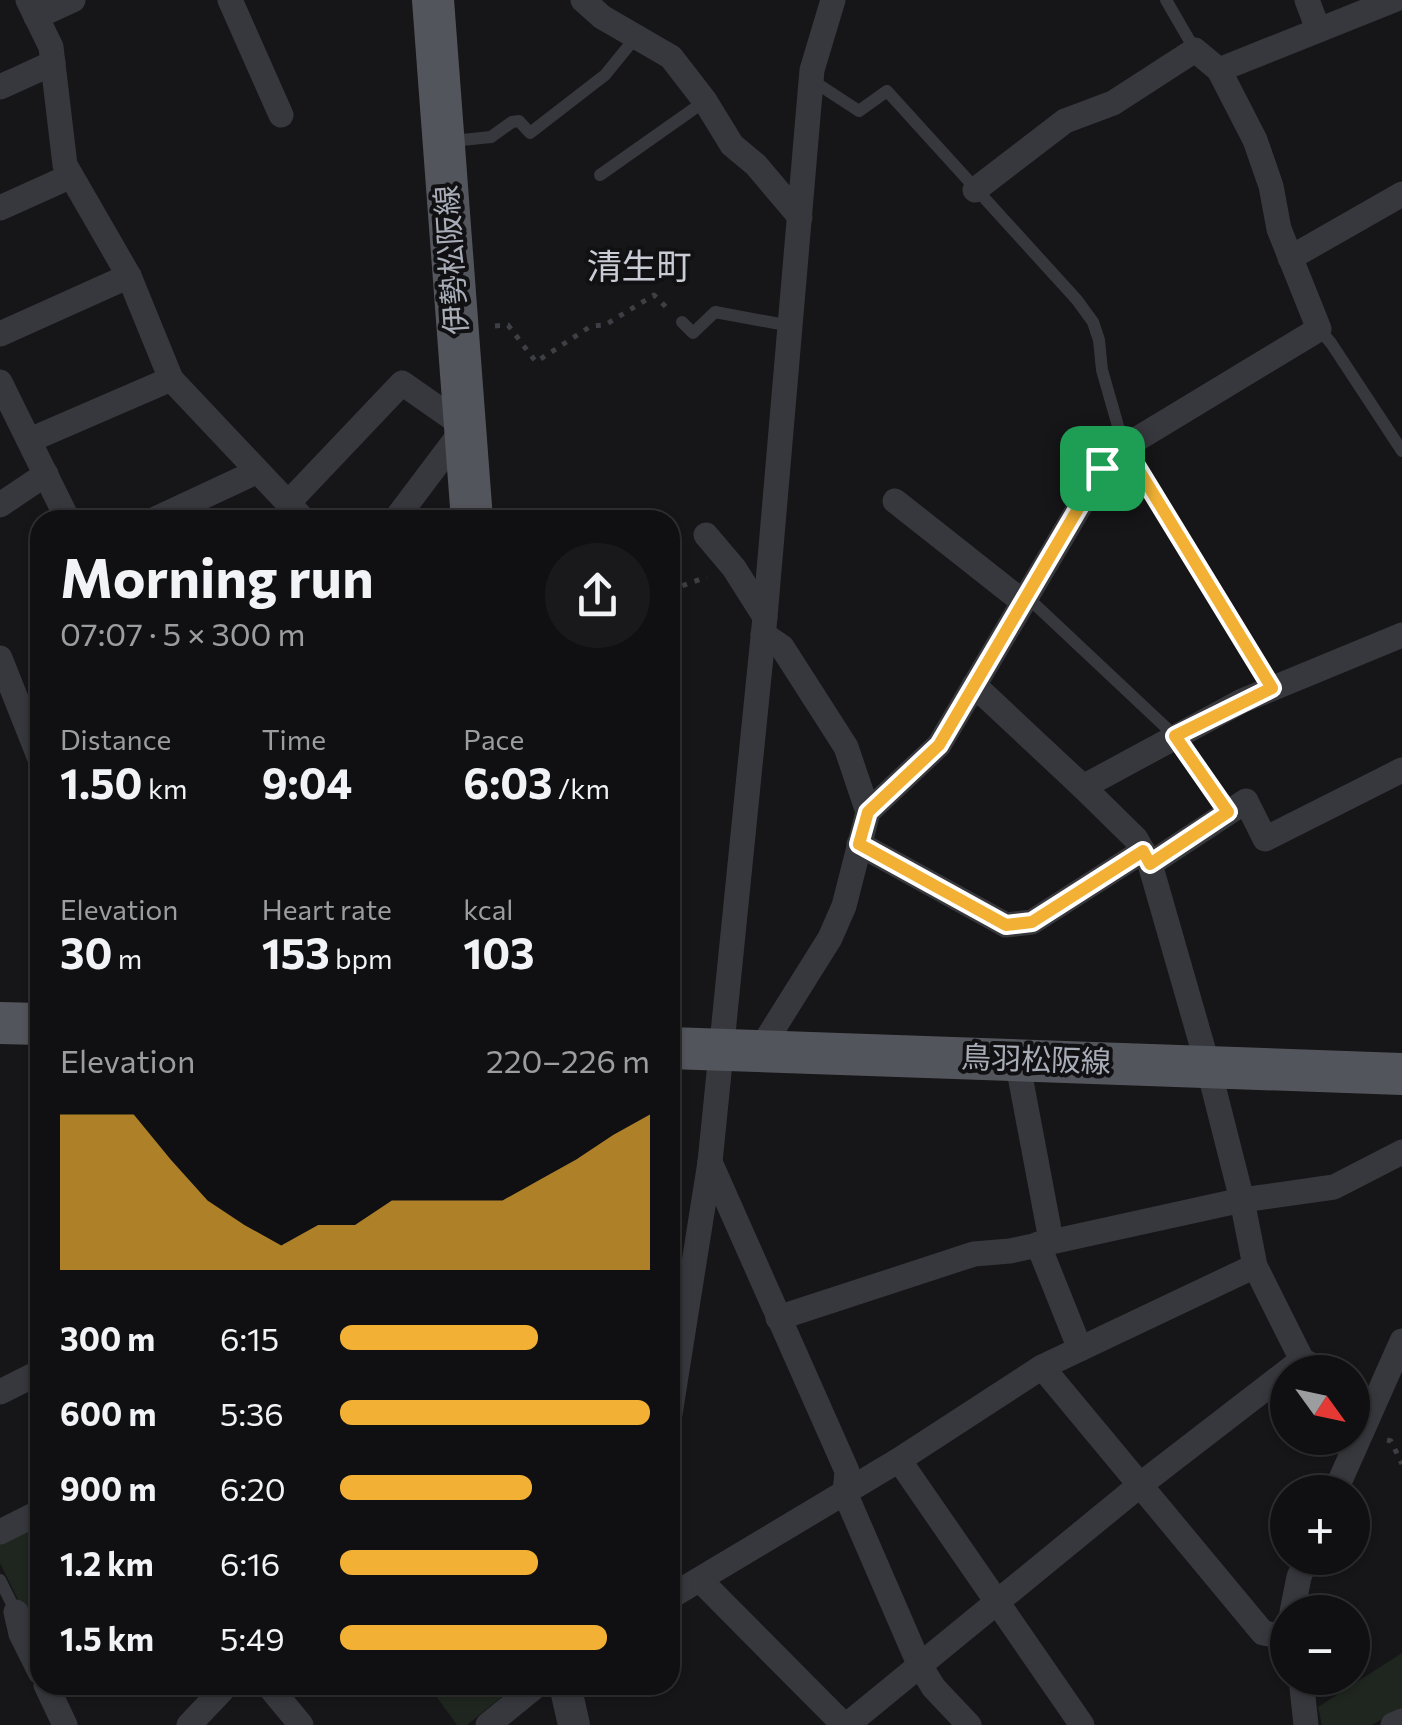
<!DOCTYPE html>
<html lang="en">
<head>
<meta charset="utf-8">
<style>
  :root { --surface:#101012; --page:#19191b; --text:#f1f3f6; --muted:#9c9d9f; --line:#303032; --accent:#f2b134 }
  body { margin:0; font-family:Commissioner,"Noto Sans JP",sans-serif; background:var(--page); color:var(--text); height:100vh; display:flex; flex-direction:column; font-size:38px; white-space:nowrap }
  * { box-sizing:border-box; margin:0 }
  p { font-size:32px; color:var(--muted) }
  .icon { flex:none; width:55px; height:55px; fill:none; stroke:currentColor; stroke-width:2; stroke-linecap:round; stroke-linejoin:round }
  .map { position:relative; flex:1; overflow:hidden }
  .panel { position:absolute; left:30px; top:510px; width:650px; height:1185px; display:flex; flex-direction:column; background:var(--surface); border-radius:30px; box-shadow:0 2px 8px #0004,0 0 0 2px var(--line) }
  .panel>* { flex:none }
  .needle { width:65px; rotate:123deg }
  .tools { position:absolute; left:1270px; top:1355px; display:grid; gap:20px }
  .tools a { display:grid; place-items:center; width:100px; height:100px; border-radius:50%; background:var(--surface); box-shadow:0 2px 8px #0004,0 0 0 2px var(--line); font-size:50px }
  .pin { position:absolute; display:grid; place-items:center; width:85px; height:85px; color:#fff; margin:-42px; border-radius:20px; box-shadow:0 5px 15px #0006 }
  .round { display:grid; place-items:center; flex:none; width:105px; height:105px; border-radius:52px; background:var(--page) }
  .summary { display:flex; align-items:center; justify-content:space-between; height:170px; padding:0 30px }
  h1 { font-size:55px; font-weight:700; line-height:75px }
  .metrics { display:grid; grid-template-columns:repeat(3,1fr); gap:15px; height:170px; padding:10px 30px }
  .metrics div { display:grid; align-content:center }
  .metrics b { font-size:42px; font-weight:700 }
  .metrics small { font-size:28px; font-weight:400 }
  .metrics p { font-size:28px }
  .chart { height:280px; padding:20px 30px }
  .chart p { display:flex; justify-content:space-between }
  .chart svg { width:100%; height:180px; margin-top:10px; fill:var(--accent); opacity:.7 }
  ul { padding:0 30px; list-style:none; font-size:32px }
  li { display:grid; grid-template-columns:160px 120px 1fr; align-items:center; height:75px }
  li i { height:25px; border-radius:12px; background:var(--accent) }
  .map>svg:first-child { display:block }
  .green { fill:#1e261f }
  .lines { fill:none; stroke-linecap:round; stroke-linejoin:round }
  .path { stroke:#3d3f44; stroke-width:5; stroke-dasharray:5 8; stroke-linecap:butt }
  .service { stroke:#37383d; stroke-width:12 }
  .minor { stroke:#37383d; stroke-width:25 }
  .tertiary { stroke:#37383d; stroke-width:32 }
  .primary { stroke:#53555c; stroke-width:42 }
  .route-casing { stroke:#fff; stroke-width:20 }
  .route { stroke:#f2b134; stroke-width:12 }
  .labels { text-anchor:middle; stroke-width:8; stroke-linejoin:round; paint-order:stroke }
  .street-label { font-size:30px; fill:#a8adb8; stroke:#111113 }
  .quarter-label { font-size:35px; fill:#c9ccd4; stroke:#111113 }
</style>
</head>
<body>
<div class="map">
<svg width="1402" height="1725" viewBox="0 0 1402 1725">
  <rect width="100%" height="100%" fill="#161618"/>
  <g class="green">
    <polygon points="40,1519 40,1645 0,1563 0,1537"/>
    <polygon points="1402,1653 1402,1709 1371,1725 1322,1725 1318,1707"/>
    <polygon points="428,1685 517,1685 467,1725 457,1725"/>
  </g>
  <g class="lines">
    <g class="path">
      <polyline points="495,326 508,325 536,362 591,326 605,325 654,295 666,307"/>
      <polyline points="670,590 707,577"/>
      <polyline points="1387,1440 1391,1441 1402,1464"/>
    </g>
    <g class="service">
      <polyline points="1166,0 1195,50"/>
      <polyline points="813,81 859,111 887,91 1077,300 1093,322 1099,340 1102,370 1124,447 1272,688"/>
      <polyline points="452,141 491,137 512,122 519,121 530,133 605,75 636,37"/>
      <polyline points="600,175 705,101"/>
      <polyline points="682,322 693,333 715,312 791,326"/>
      <polyline points="1319,329 1331,343 1402,451"/>
      <polyline points="1026,596 1175,736 1228,812"/>
      <polyline points="0,1580 16,1612"/>
    </g>
    <g class="minor">
      <polyline points="28,0 51,47 65,165 129,276 171,379 304,520"/>
      <polyline points="230,0 281,115"/>
      <polyline points="583,0 602,17 671,57 705,101 732,145 756,165 800,217"/>
      <polyline points="1307,0 1318,29"/>
      <polyline points="36,17 73,0"/>
      <polyline points="0,87 53,63"/>
      <polyline points="975,190 1065,121 1113,103 1195,50 1219,70 1394,0"/>
      <polyline points="0,208 71,176"/>
      <polyline points="1290,258 1402,194"/>
      <polyline points="0,334 129,276"/>
      <polyline points="0,382 68,520"/>
      <polyline points="30,440 171,379"/>
      <polyline points="895,501 1023,602"/>
      <polyline points="288,503 402,383 465,427 395,520"/>
      <polyline points="0,505 46,474"/>
      <polyline points="153,520 256,472"/>
      <polyline points="706,535 734,568 765,617"/>
      <polyline points="763,634 782,647 846,747 868,812"/>
      <polyline points="0,658 40,759"/>
      <polyline points="974,685 1083,787"/>
      <polyline points="859,844 1006,925 1032,922 1143,851"/>
      <polyline points="1150,864 1246,801 1265,839 1402,770"/>
      <polyline points="760,1050 830,938 844,906 868,812 939,745 1102,469 1124,447 1319,329 1279,229 1271,186 1255,140 1219,70"/>
      <polyline points="1017,1060 1051,1240"/>
      <polyline points="710,1162 847,1471 845,1493 919,1664 934,1688 969,1725"/>
      <polyline points="1038,1244 1080,1349"/>
      <polyline points="778,1318 974,1254 1010,1251 1242,1200 1334,1187 1402,1152"/>
      <polyline points="1042,1367 1263,1633 1287,1637"/>
      <polyline points="1324,1372 1302,1360 1255,1266 1242,1200 1208,1066 1150,864 1136,839 1083,787 1242,701 1402,635"/>
      <polyline points="0,1392 40,1372"/>
      <polyline points="670,1414 710,1162 765,617 812,70 833,0"/>
      <polyline points="899,1460 1082,1725"/>
      <polyline points="1335,1492 1402,1341"/>
      <polyline points="0,1532 40,1512"/>
      <polyline points="701,1581 844,1725"/>
      <polyline points="670,1597 899,1460 1042,1367 1255,1266"/>
      <polyline points="16,1612 21,1634 40,1672"/>
      <polyline points="1292,1612 1299,1577 1307,1558"/>
      <polyline points="1301,1678 1306,1725"/>
      <polyline points="46,1685 65,1725"/>
      <polyline points="268,1685 301,1725"/>
      <polyline points="189,1725 227,1685"/>
      <polyline points="488,1725 537,1685"/>
      <polyline points="847,1725 1140,1485 1302,1360"/>
      <polyline points="1393,1725 1402,1721"/>
    </g>
    <polyline class="tertiary" points="565,1685 574,1725"/>
    <g class="primary">
      <polyline points="433,0 472,520"/>
      <polyline points="0,1023 40,1024"/>
      <polyline points="670,1048 1402,1074"/>
    </g>
  </g>
  <g class="lines">
    <defs>
      <polygon id="route" points="1124,446 1272,688 1175,736 1228,812 1150,864 1143,851 1032,922 1006,925 859,844 868,812 939,745 1102,468"/>
    </defs>
    <use href="#route" class="route-casing"/>
    <use href="#route" class="route"/>
  </g>
  <g class="labels">
    <g class="street-label">
      <text transform="translate(452 260) rotate(-94)" y="10">伊勢松阪線</text>
      <text transform="translate(1036 1060) rotate(2)" y="10">鳥羽松阪線</text>
    </g>
    <g class="quarter-label">
      <text x="639" y="279">清生町</text>
    </g>
  </g>
</svg>
<div class="tools">
<a><svg class="needle" viewBox="-14 -14 28 28"><path d="M0-13l5 13h-10z" fill="#e53935"/><path d="M0 13l5-13h-10z" fill="#9c9d9f"/></svg></a>
<a>+</a>
<a>−</a>
</div>
<div class="pin" style="left:1102px;top:468px;background:#1e9e55"><svg class="icon" aria-label="arrive" viewBox="0 0 24 24"><path d="M6 21V4h12l-3 4 3 4H6"/></svg></div>
<section class="panel">
<div class="summary"><div><h1>Morning run</h1><p>07:07 · 5 × 300 m</p></div><a class="round"><svg class="icon" aria-label="share" viewBox="0 0 24 24"><path d="M12 15V3M7 8l5-5 5 5M5 13v7h14v-7"/></svg></a></div>
<div class="metrics">
<div><p>Distance</p><b>1.50<small> km</small></b></div>
<div><p>Time</p><b>9:04</b></div>
<div><p>Pace</p><b>6:03<small> /km</small></b></div>
</div>
<div class="metrics">
<div><p>Elevation</p><b>30<small> m</small></b></div>
<div><p>Heart rate</p><b>153<small> bpm</small></b></div>
<div><p>kcal</p><b>103</b></div>
</div>
<div class="chart"><p><span>Elevation</span>220–226 m</p>
<svg viewBox="0 0 160 44" preserveAspectRatio="none"><path d="M0 44V6L10 6L20 6L30 17L40 27L50 33L60 38L70 33L80 33L90 27L100 27L110 27L120 27L130 22L140 17L150 11L160 6V44z"/></svg>
</div>
<ul>
<li><b>300 m</b>6:15<i style="width:64%"></i></li>
<li><b>600 m</b>5:36<i style="width:100%"></i></li>
<li><b>900 m</b>6:20<i style="width:62%"></i></li>
<li><b>1.2 km</b>6:16<i style="width:64%"></i></li>
<li><b>1.5 km</b>5:49<i style="width:86%"></i></li>
</ul>
</section>
</div>
</body>
</html>
